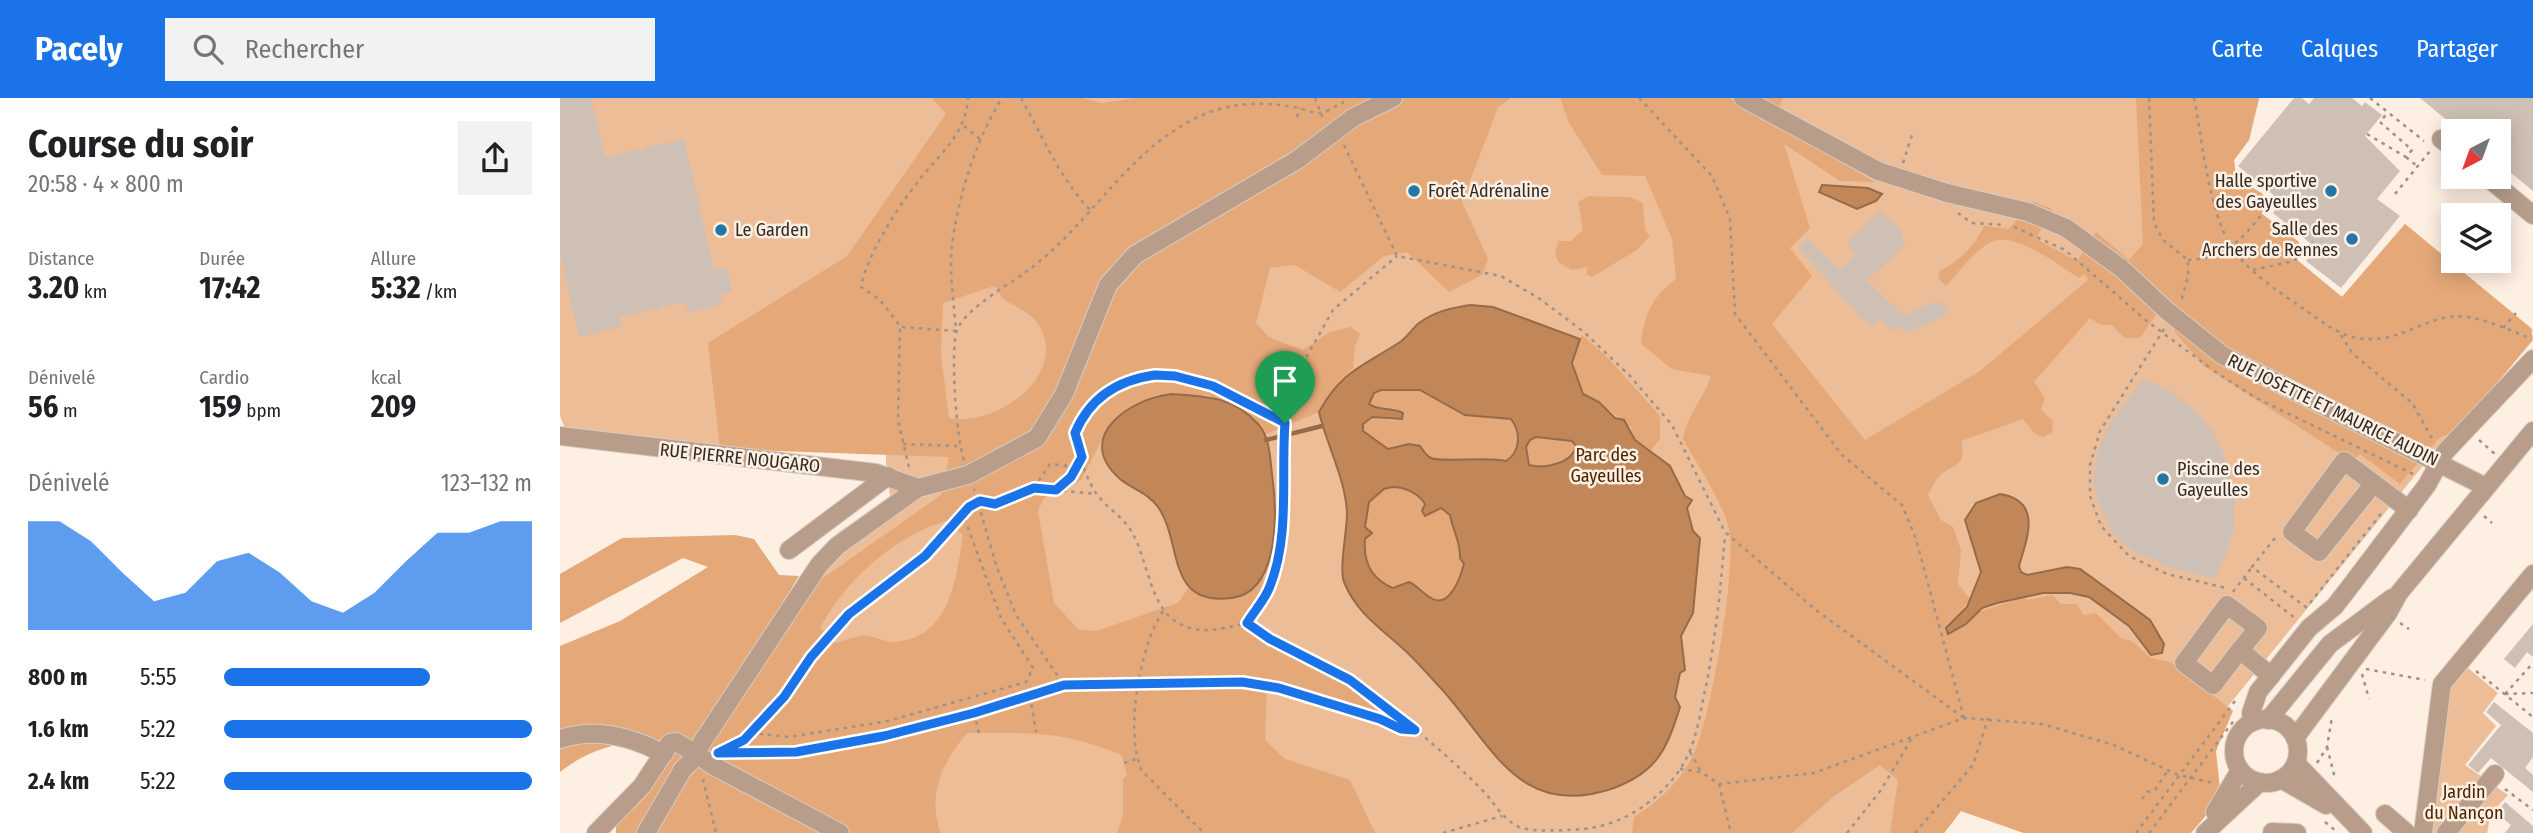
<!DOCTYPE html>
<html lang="fr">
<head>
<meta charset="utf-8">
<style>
  :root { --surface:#fff; --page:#f2f2f2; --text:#202124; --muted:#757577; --accent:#1a73e8 }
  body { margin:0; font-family:"Fira Sans Condensed",sans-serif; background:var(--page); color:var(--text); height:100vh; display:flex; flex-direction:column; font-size:26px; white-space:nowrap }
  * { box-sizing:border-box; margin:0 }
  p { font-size:23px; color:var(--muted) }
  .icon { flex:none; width:38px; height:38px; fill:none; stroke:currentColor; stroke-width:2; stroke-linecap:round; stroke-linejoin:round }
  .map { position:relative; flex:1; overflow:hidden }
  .drawer { display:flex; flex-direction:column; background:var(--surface); width:560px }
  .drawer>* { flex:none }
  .needle { width:46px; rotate:221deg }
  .controls { position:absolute; left:1881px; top:21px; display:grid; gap:14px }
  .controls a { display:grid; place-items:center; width:70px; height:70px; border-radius:0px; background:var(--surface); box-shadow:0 4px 18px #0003; font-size:35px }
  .pin { position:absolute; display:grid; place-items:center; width:60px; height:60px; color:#fff; margin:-72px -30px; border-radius:50% 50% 50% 0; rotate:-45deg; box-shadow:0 0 7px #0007 }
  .pin .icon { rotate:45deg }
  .round { display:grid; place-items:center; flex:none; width:74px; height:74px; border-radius:0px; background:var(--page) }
  .summary { display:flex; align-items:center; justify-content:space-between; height:119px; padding:0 28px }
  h1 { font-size:38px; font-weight:700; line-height:52px }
  .stats { display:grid; grid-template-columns:repeat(3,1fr); gap:10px; height:119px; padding:7px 28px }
  .stats div { display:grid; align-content:center }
  .stats b { font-size:30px; font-weight:700 }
  .stats small { font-size:19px; font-weight:400 }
  .stats p { font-size:19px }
  .chart { height:196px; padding:14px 28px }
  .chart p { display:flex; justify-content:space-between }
  .chart svg { width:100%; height:126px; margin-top:7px; fill:var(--accent); opacity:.7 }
  ul { padding:0 28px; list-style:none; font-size:23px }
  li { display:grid; grid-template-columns:112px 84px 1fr; align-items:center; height:52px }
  li i { height:18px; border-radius:9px; background:var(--accent) }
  header { display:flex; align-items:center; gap:42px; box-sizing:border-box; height:98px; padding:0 35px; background:var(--accent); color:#fff }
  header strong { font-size:33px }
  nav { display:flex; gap:38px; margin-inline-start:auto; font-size:24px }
  .search { width:490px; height:63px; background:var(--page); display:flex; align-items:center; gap:18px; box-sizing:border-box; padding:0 24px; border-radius:0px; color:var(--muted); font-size:26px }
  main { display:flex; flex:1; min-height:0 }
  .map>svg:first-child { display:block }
  .green { fill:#edbd98 }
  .forest { fill:#e4a879; fill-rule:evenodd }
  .water { fill:#c18759; stroke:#966b4a; stroke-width:2; fill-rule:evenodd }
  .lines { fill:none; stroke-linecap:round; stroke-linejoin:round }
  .stream { stroke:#966b4a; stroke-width:4.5 }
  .building { fill:#cec0b5 }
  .minor-casing { stroke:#d9ccc1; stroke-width:20 }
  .path { stroke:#9d938a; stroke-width:2.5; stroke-dasharray:3.5 5; stroke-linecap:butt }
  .minor { stroke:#b89e8a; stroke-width:18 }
  .route-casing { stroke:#fff; stroke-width:14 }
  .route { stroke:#1a73e8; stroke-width:9 }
  .poi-dot { fill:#2177a6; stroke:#feefe3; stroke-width:2.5 }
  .labels { text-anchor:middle; stroke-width:5; stroke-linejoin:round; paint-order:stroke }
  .poi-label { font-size:18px; fill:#302b27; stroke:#feefe3; text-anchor:start }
  .street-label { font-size:18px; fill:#302b27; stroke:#feefe3 }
  .park-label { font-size:18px; fill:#4b2500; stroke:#feefe3 }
</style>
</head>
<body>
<header>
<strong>Pacely</strong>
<div class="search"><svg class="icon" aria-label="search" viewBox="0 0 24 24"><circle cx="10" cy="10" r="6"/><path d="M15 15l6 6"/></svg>Rechercher</div>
<nav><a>Carte</a><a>Calques</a><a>Partager</a></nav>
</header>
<main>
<section class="drawer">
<div class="summary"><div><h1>Course du soir</h1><p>20:58 · 4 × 800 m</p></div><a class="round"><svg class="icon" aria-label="share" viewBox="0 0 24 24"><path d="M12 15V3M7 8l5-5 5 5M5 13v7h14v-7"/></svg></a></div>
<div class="stats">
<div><p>Distance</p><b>3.20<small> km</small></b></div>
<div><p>Durée</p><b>17:42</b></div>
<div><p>Allure</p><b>5:32<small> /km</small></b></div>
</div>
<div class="stats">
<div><p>Dénivelé</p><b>56<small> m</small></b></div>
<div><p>Cardio</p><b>159<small> bpm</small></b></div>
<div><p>kcal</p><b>209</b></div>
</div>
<div class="chart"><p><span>Dénivelé</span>123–132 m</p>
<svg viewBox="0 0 160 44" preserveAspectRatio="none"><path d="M0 44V6L10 6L20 13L30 24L40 34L50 31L60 20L70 17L80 24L90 34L100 38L110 31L120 20L130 10L140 10L150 6L160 6V44z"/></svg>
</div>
<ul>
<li><b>800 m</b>5:55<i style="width:67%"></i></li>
<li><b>1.6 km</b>5:22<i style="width:100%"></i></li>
<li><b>2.4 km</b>5:22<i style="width:100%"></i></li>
</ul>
</section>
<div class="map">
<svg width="1973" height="735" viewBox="0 0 1973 735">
  <rect width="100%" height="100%" fill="#feefe3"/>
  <g class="green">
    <polygon points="0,0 1699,0 1689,42 1674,62 1676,80 1703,96 1702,116 1739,144 1737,162 1782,199 1845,126 1973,232 1665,612 1464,735 1401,713 1384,735 128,735 119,662 254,458 279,434 330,399 326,366 326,230 160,351 5,330 0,318"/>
    <polygon points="1908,570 1938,595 1923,615 1936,628 1905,667 1948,697 1931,715 1927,735 1871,735 1891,590"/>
  </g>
  <g class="forest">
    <path d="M 372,0 L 522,0 L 542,5 L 575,0 L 951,0 L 938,9 L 902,104 L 928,161 L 922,177 L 889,194 L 847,154 L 824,158 L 780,194 L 735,167 L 710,170 L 696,225 L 709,239 L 743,252 L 770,234 L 791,229 L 800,236 L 795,248 L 793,270 L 777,285 L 759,314 L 704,337 L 701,328 L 648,297 L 596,297 L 563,314 L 544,338 L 521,382 L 484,400 L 478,413 L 494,505 L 518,531 L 536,533 L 618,505 L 629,489 C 658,511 685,501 704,474 L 702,496 L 688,514 L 689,529 C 737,559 786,584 832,618 L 829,622 L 707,584 L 705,642 L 725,661 L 790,682 L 815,735 L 557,735 L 563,718 L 563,681 L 567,677 L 562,657 C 501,632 471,635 407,635 C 383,663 366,698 381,735 L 56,735 L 56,720 L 102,675 L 114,642 C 70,642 36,646 0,674 L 0,548 L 60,523 L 148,469 L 123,460 L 0,525 L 0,476 L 62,440 L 175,437 L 194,441 L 219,477 L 239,478 L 219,511 L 381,397 L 389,359 L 160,351 L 148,245 L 287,158 L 386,16 ZM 434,188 C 441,194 440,200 446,203 C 462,212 478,218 484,238 C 498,287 430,329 389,320 L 381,256 L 383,205 ZM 385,423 L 403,437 C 396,482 390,541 333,544 C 323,544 311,536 301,538 C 293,539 284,543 275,545 L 260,530 C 287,481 331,441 385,423 Z"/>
    <path d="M 1000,0 L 1169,0 L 1181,6 L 1189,0 L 1223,0 L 1213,24 L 1315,84 L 1280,83 L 1224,46 L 1250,130 L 1230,150 L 1252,178 L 1212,226 L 1305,342 L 1420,273 L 1528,182 L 1525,176 L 1519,180 C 1498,167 1453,131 1429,145 C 1412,155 1399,174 1386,188 L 1378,180 L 1380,173 C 1399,163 1414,149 1424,128 L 1448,131 C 1459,123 1461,111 1474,104 L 1492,111 L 1476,141 L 1517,163 L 1536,134 L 1569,162 L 1583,146 L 1576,0 L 1699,0 L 1689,42 L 1674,62 L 1676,80 L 1703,96 L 1702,116 L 1739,144 L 1737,162 L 1782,199 L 1845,126 L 1971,230 L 1973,242 L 1896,334 L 1880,339 L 1840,386 L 1800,356 L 1794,362 L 1779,355 L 1644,268 L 1614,233 L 1621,216 L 1605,204 L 1580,240 L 1564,240 L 1552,227 L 1541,227 L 1530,220 L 1474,284 L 1485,300 L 1481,312 L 1493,323 L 1492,335 L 1483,339 L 1474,335 L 1463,321 L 1401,343 C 1408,372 1390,364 1377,381 C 1373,386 1371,392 1368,397 L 1381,422 L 1393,429 L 1401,452 L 1398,486 L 1410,501 L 1386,533 L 1406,526 L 1419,514 L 1464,499 L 1467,502 L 1493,497 L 1501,506 L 1517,506 L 1523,517 L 1536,515 L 1561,540 L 1572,543 L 1591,560 L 1610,564 L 1673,613 L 1656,653 L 1661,700 L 1631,735 L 1464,735 L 1401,713 L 1384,735 L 1330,735 L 1338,682 L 1320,667 L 1273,699 L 1232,735 L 1072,735 L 1074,719 C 1100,703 1122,682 1135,653 C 1151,617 1179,463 1168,427 C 1160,400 1137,366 1123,341 C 1126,319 1144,300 1151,278 L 1112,271 L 1081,246 C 1084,218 1092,198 1116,181 L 1112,141 L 1085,78 L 1042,77 L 1009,25 Z"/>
    <polygon points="1029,98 1070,99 1083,105 1085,132 1090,138 1077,152 1032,179 1026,176 1028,169 1012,172 998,164 995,155 999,143 1011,143 1023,132 1018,104"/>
    <path d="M 1022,237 L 1048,260 L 1100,318 L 1100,341 L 1091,352 L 1075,342 L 1071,329 L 1039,304 L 1023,296 C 1017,269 1007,266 1022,237 Z"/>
    <path d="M 821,292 L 860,292 L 905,317 L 951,321 C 961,334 961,354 946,363 C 927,358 881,365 871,360 C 866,358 863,352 859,348 L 849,346 L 828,351 L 803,333 L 803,326 L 812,319 L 835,323 L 834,310 L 814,309 L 809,305 L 814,295 Z"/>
    <path d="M 976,340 L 1012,343 L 1016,348 C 1012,366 984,371 968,367 L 966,349 L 970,341 Z"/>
    <path d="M 832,389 C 851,390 865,399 865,417 L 881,410 L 890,417 C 893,433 901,445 900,460 L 904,466 L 890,498 C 875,505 871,500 860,489 C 812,491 803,477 805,431 C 805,422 809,414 809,404 L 824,391 Z"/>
  </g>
  <g class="water">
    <polygon points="1262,87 1308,90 1322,96 1316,103 1297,111 1259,94"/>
    <path d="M 910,207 L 933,209 L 1020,241 L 1012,265 L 1023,296 L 1039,304 L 1055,320 L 1064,322 L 1075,342 L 1110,368 L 1125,398 L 1132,402 L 1127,410 L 1133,433 L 1140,440 L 1133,515 L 1121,538 L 1125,572 L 1120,575 L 1115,599 L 1120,609 C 1107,651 1097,674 1054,690 C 956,724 931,642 876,585 C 864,572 852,558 839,547 C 816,527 796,513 784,484 C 779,470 787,433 787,416 C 786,382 767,348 759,314 C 782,272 802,269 840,244 C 847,239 852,231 859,225 C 875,213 892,210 910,207 ZM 821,292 L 860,292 L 905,317 L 951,321 C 961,334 961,354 946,363 C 927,358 881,365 871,360 C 866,358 863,352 860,348 L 849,346 L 828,351 L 803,333 L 803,326 L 812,319 L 842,321 L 843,315 C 833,309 818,313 809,306 L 814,295 ZM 976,339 L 1012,343 L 1016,348 C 1012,366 984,371 969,367 L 966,349 L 970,342 ZM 832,389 C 845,389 858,395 865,406 L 862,413 L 865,418 L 881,410 L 890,417 C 893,433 901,445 900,460 L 904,466 C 901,477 890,512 871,500 C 863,496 858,488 849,484 L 833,490 C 811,481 803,464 805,441 L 812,435 L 805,429 L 809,404 L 824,391 Z"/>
    <path d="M 612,296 C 646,298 674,299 698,326 C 710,339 710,360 712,376 C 717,411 721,493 672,500 C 605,509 623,444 598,409 C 588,395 572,391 560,381 C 512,339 571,300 612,296 Z"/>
    <path d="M 1440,396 C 1483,403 1467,440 1459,468 L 1461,474 L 1467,477 L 1507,469 L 1520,471 L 1590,522 L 1604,546 L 1602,555 L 1591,557 L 1569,528 L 1529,499 L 1510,495 L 1483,495 L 1437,505 L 1422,510 L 1406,526 L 1388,536 L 1386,530 L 1407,509 L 1421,474 L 1405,422 L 1416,405 Z"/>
  </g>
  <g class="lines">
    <polyline class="stream" points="706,342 762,328"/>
  </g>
  <g class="building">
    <polygon points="0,0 31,0 45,59 124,41 154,171 164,169 168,175 172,193 160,196 162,206 128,215 125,204 59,219 62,229 19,239 0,155"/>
    <polygon points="1734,0 1742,0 1749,6 1754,0 1792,0 1802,8 1805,4 1822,17 1805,38 1840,73 1817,101 1840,118 1781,190 1746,163 1756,150 1713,115 1722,104 1678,68"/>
    <polygon points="1860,0 1973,0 1973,93 1939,65 1939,33 1900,33"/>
    <polygon points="1320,113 1344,137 1341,140 1346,146 1307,183 1344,218 1371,205 1381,204 1386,210 1386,215 1380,221 1351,233 1343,234 1339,227 1333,233 1320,221 1312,229 1271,189 1272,187 1238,150 1247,140 1280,172 1296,156 1287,146"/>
    <polygon points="1583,280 1608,292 1635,312 1655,337 1669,368 1675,398 1673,433 1667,456 1654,481 1600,467 1600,464 1575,455 1554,437 1539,409 1533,383 1538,351 1548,329"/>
    <polygon points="1973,526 1973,559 1967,554 1955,570 1944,561"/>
    <polygon points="1934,604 1973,635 1973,659 1965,670 1973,677 1973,694 1931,660 1918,675 1908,667 1941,627 1926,614"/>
    <polygon points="1945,704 1973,728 1973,735 1945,735 1951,727 1936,715"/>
  </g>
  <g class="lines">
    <defs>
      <g id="minor">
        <polyline points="1183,0 1318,73 1387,95 1468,114 1506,130 1561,170 1606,212 1662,257 1926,389"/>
        <polyline points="1881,41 1894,51"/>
        <polyline points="1927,79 1973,117"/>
        <polyline points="0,338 316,375 358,390"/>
        <polyline points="1814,385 1759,454 1732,434 1784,363 1849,412"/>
        <polyline points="229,452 328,378"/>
        <polyline points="1680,552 1653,587 1624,565 1667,507 1698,530 1680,552 1711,578"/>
        <circle cx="1706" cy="653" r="32"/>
        <polyline points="1708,622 1770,546 1832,500"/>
        <polyline points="1693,624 1691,615 1698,594 1749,530 1775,508 1792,486 1867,387 1885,354 1973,261"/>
        <polyline points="1735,640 1828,515 1839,495 1973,333"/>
        <path d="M 0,641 C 35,629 72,639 104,656"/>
        <polyline points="1736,665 1803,735"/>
        <polyline points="1721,681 1766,707"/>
        <polyline points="1655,714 1680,672"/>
        <polyline points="1825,716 1847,735"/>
        <polyline points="1712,734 1737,735"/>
        <polyline points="36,735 82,688 110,645 116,644 138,657 123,671 86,735"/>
        <polyline points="280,735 152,667 138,657 137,652 259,467 277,448 358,390 408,377 477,340 504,296 548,187 575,157 737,62 794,19 833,0"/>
        <polyline points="1645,735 1700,684"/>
        <polyline points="1863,735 1882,586 1973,476"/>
        <polyline points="1886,735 1935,676"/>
      </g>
    </defs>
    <use href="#minor" class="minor-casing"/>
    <g class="path">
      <path d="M 461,0 C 483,39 499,79 530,112"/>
      <polyline points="755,0 764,23"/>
      <polyline points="1079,0 1152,78 1170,121 1175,216 1282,357 1342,407 1356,441 1404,620"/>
      <polyline points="1589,0 1594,125 1603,142 1628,162 1628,178 1621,204"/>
      <path d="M 1634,0 C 1643,44 1648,112 1672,150 C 1689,175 1721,195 1745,212 C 1767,227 1784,242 1812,241 C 1838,241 1858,226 1883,220 C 1912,213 1943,230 1970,240"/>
      <polyline points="1810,0 1864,43"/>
      <polyline points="737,19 740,10"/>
      <polyline points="404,28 420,41"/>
      <polyline points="1807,36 1846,59 1852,52 1820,24 1828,14"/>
      <polyline points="784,47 837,158 941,178 980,201 1024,234 1071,279 1112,327 1165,434 1256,512 1404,620"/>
      <polyline points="1846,59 1857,68"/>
      <polyline points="1343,65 1353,34"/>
      <polyline points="1835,96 1870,53"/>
      <polyline points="1398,115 1412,125 1444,127"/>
      <polyline points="1454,129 1505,152 1588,224 1649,269"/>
      <path d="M 1628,162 C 1676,160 1684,133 1715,103"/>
      <polyline points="1693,172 1734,163 1753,144"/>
      <path d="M 342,229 L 396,233 C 394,206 389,174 392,147 C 399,96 415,44 442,0"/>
      <polyline points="1943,230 1956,215"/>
      <polyline points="1604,231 1540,333 1530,367 1530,398 1541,428 1569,458 1607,476 1666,490"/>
      <polyline points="1781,237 1792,255 1852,305 1873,342"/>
      <polyline points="1654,273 1696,300 1853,376"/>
      <path d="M 725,325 C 712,319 701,311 689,304 C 639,277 581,263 535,303 C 524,313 513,330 516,345 C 520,360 527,382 536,395 C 547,411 565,419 574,438 C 587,463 591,507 615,523 C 638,538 661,531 687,525 L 706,497 L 715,470 L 723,419 L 725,325 L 737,312 L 743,265 L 773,212 L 837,158"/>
      <polyline points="1919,342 1935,356"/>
      <polyline points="343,346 399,348"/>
      <path d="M 404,362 C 396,337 391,260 396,235 C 401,214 446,188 463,176 C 531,129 569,45 650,14 C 678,4 705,4 734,9 C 742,10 752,16 760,15 C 766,15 777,7 784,4"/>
      <path d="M 349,369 L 338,323 L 340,228 L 320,202 L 301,189 C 306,159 337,110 357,85 C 378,57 406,37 408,0"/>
      <polyline points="474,390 490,366 516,369"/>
      <polyline points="496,392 511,379 521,360"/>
      <polyline points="1924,418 1932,425"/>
      <polyline points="1715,440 1692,469 1747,510"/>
      <polyline points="1684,480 1736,521"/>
      <polyline points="1673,494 1692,469"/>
      <polyline points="1750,505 1824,412"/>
      <path d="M 603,513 C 580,548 564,634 582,673 L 644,735"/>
      <path d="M 687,525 C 732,557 784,574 827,609 C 860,635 893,662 922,692 C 936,706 941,720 959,729 C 976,735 1004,732 1022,731 C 1066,728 1111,695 1129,655 C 1138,634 1141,610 1146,588 C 1156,537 1161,488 1165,436"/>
      <polyline points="1840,525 1849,531"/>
      <polyline points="1806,571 1865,582"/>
      <polyline points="1916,573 1973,619"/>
      <polyline points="1802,576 1809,601"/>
      <polyline points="504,587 682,584 719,590 820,621 841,631 854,632"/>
      <polyline points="1945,596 1973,565"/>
      <polyline points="1945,596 1973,595"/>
      <polyline points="470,598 476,634"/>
      <polyline points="414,615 419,635"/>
      <polyline points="191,635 229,639 328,623 466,584 473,570 441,520 403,416"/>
      <polyline points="1767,649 1775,680"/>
      <polyline points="161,654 184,642 224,599 251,559 289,516 364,458 409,409 420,403 435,406 474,390 536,396"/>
      <polyline points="1130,654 1141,674"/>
      <path d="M 167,655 C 283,655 394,621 504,587 L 456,517 L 436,467 L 414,391"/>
      <polyline points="564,665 576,661"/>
      <polyline points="1757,665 1767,649 1772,619"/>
      <polyline points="1120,671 1141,674 1159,686 1254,675 1404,620 1482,626 1554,647 1618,677 1654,685"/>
      <polyline points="143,681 156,735"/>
      <polyline points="1159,686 1171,735"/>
      <polyline points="1945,691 1973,712"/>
      <polyline points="1582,701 1587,694 1595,692 1608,672"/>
      <polyline points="1765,724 1776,733"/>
      <polyline points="883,735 942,718"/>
      <polyline points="1287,735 1321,692 1352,640"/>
      <polyline points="1355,735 1413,667 1428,620"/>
      <polyline points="1576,735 1678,599"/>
      <polyline points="1589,735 1675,621"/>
    </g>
    <use href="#minor" class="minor"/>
  </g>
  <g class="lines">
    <defs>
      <path id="route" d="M 595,277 L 615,278 L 653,288 L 725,325 C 721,378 730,438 710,488 C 705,502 694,513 687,525 L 710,541 L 790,582 L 855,632 L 841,631 L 820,621 L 719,590 L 682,584 L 504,587 L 414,615 L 324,638 L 236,654 L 158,655 L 184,642 L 224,599 L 251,559 L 289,516 L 365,458 L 409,409 L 420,403 L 435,406 L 474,390 L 496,392 L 511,379 L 522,359 L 515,335 C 530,299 558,282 595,277 Z"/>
    </defs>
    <use href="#route" class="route-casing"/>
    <use href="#route" class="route"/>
  </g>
  <g class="poi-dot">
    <circle cx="854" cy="93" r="7"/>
    <circle cx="1771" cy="93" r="7"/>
    <circle cx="161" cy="132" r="7"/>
    <circle cx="1792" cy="141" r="7"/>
    <circle cx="1603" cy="381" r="7"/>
  </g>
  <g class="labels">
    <g class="poi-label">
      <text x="1757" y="89" text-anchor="end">Halle sportive<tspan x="1757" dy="21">des Gayeulles</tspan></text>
      <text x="868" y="99">Forêt Adrénaline</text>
      <text x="1778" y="137" text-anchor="end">Salle des<tspan x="1778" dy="21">Archers de Rennes</tspan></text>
      <text x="175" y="138">Le Garden</text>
      <text x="1617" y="377">Piscine des<tspan x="1617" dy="21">Gayeulles</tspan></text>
    </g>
    <g class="street-label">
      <text transform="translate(1773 312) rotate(26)" y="6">RUE JOSETTE ET MAURICE AUDIN</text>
      <text transform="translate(180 360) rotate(6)" y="6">RUE PIERRE NOUGARO</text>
    </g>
    <g class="park-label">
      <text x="1046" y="363">Parc des<tspan x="1046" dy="21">Gayeulles</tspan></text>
      <text x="1904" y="700">Jardin<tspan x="1904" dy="21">du Nançon</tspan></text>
    </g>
  </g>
</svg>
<div class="controls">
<a><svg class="needle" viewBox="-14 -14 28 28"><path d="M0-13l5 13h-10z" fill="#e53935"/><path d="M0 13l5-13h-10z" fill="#757577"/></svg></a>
<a><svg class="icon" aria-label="layers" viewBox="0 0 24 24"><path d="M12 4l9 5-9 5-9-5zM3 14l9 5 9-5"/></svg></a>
</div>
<div class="pin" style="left:725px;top:325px;background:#1e9e55"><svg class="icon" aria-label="arrive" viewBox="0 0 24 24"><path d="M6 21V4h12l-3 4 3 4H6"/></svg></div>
</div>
</main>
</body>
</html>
